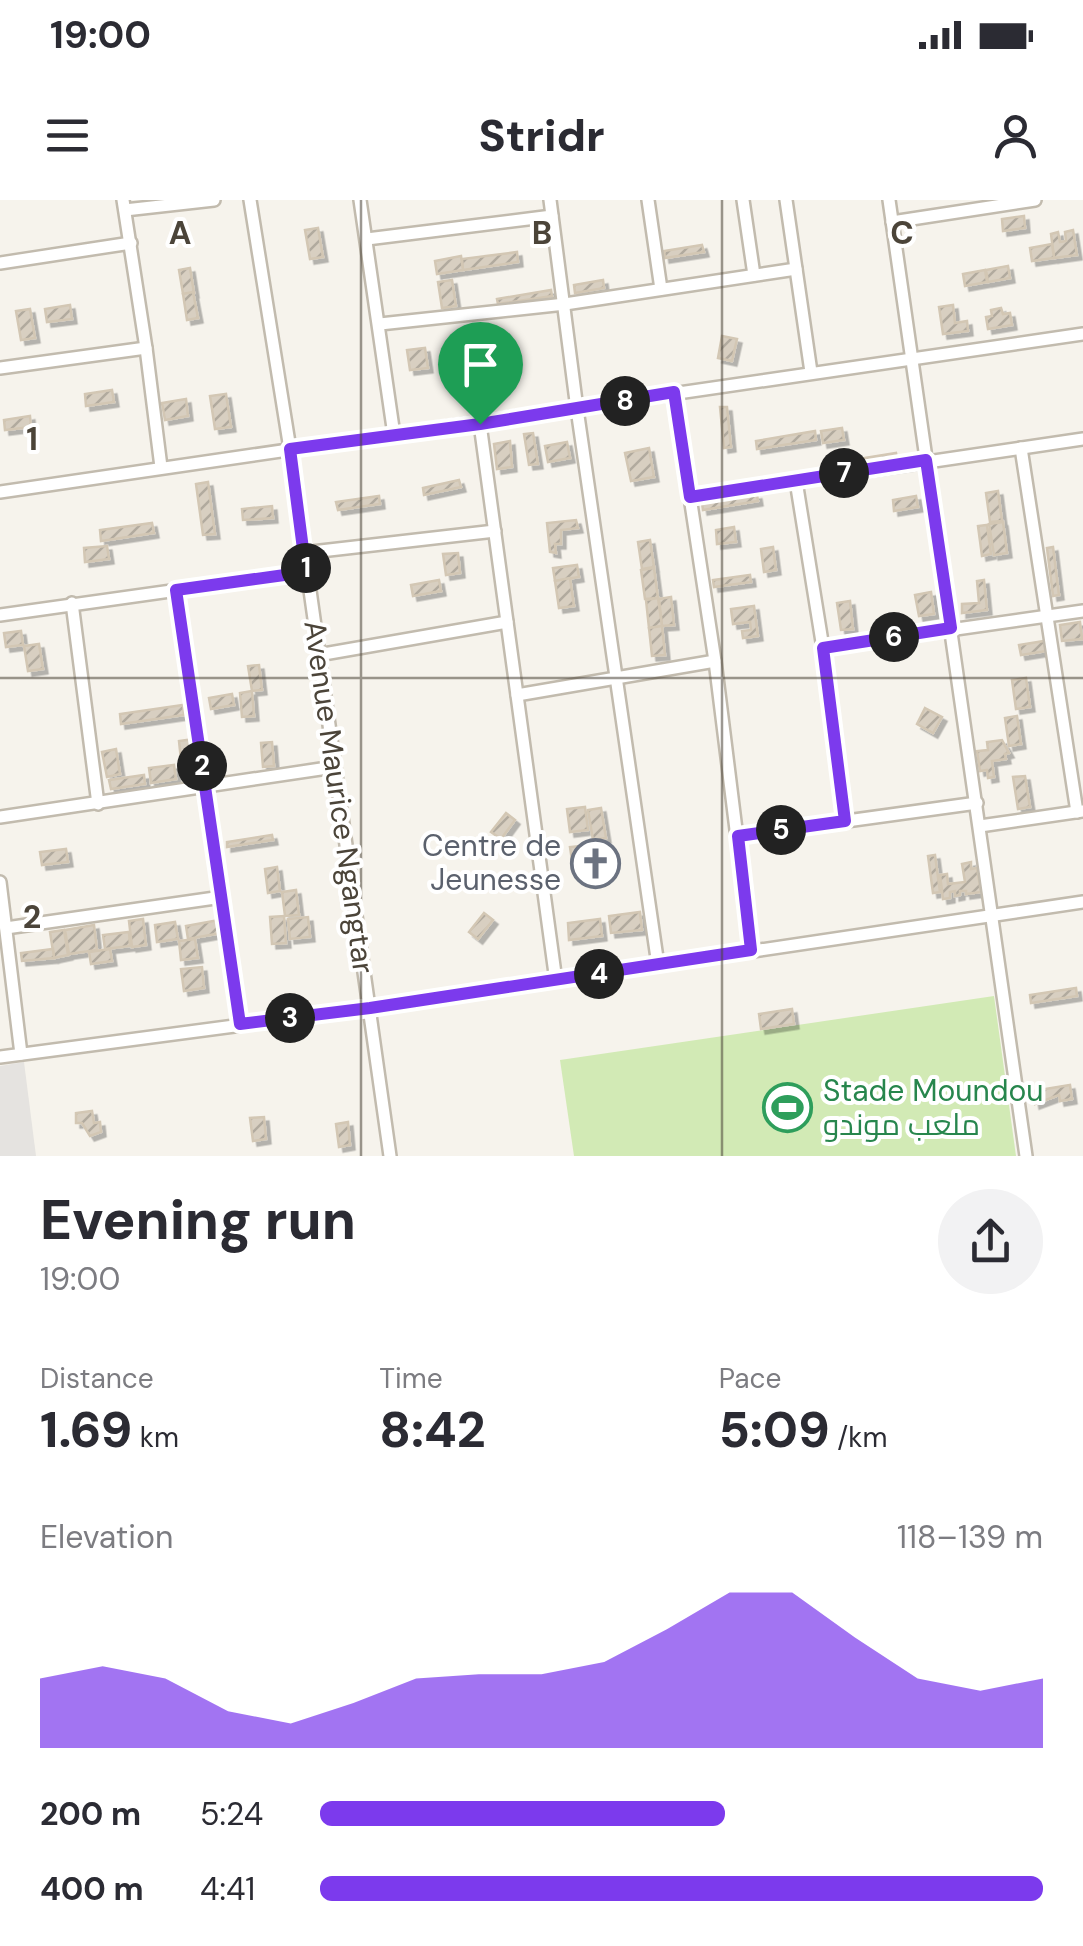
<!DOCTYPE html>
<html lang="en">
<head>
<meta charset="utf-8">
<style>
  :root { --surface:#fff; --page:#f2f2f3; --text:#2b2b33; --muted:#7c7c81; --accent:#7c3aed }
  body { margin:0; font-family:"DM Sans",Cairo,sans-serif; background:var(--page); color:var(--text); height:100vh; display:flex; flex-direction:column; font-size:38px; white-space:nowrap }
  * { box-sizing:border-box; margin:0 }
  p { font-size:32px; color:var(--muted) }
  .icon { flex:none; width:55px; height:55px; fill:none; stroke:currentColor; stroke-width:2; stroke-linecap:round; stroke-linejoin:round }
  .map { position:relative; height:956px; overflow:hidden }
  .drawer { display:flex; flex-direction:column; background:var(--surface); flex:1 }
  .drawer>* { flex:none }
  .pin { position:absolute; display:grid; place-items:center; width:85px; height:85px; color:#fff; margin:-102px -42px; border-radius:50% 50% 50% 0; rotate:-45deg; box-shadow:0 0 10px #0007 }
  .pin .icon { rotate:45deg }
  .km { position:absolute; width:50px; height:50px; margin:-25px; border-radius:50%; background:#222; color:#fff; font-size:28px; line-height:50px; text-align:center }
  .round { display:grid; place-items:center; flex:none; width:105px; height:105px; border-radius:52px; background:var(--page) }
  .overview { display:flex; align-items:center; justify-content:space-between; height:170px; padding:0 40px }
  h1 { font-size:55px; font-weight:800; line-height:75px }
  .stats { display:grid; grid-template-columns:repeat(3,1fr); gap:15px; height:170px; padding:10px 40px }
  .stats div { display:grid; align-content:center }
  .stats b { font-size:50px; font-weight:800 }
  .stats small { font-size:28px; font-weight:400 }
  .stats p { font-size:28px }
  .chart { height:280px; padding:20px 40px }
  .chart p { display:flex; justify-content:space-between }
  .chart svg { width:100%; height:180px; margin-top:10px; fill:var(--accent); opacity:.7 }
  ul { padding:0 40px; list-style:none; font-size:32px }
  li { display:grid; grid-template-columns:160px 120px 1fr; align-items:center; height:75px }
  li i { height:25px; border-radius:12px; background:var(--accent) }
  .status { display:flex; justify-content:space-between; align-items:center; height:70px; padding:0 50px; background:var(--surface); direction:ltr }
  .status svg { height:28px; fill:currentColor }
  header { display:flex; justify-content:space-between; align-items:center; height:130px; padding:0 40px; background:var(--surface); font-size:45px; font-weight:800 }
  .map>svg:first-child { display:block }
  .pitch { fill:#d2eab5 }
  .parking { fill:#e5e3e0 }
  .building { fill:url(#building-hatch); stroke:#d3c7b4; stroke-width:2.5; filter:url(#shadow) }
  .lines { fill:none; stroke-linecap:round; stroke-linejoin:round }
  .minor-casing { stroke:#c2bbae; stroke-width:16 }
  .minor { stroke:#fff; stroke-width:11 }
  .route-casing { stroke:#fff; stroke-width:20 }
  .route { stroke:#7c3aed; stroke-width:12 }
  .grid { fill:none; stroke:#4b4439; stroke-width:2.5; stroke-opacity:0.55 }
  .labels { text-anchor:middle; stroke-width:8; stroke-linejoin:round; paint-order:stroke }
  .street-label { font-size:30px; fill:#4b4439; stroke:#fff }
  .worship-label { font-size:30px; fill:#5b616d; stroke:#fff; text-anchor:end }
  .leisure-label { font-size:30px; fill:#27864d; stroke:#fff; text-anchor:start }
  .grid-label { font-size:32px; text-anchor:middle; font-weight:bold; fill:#4b4439; stroke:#fff; stroke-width:8; stroke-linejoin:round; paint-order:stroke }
</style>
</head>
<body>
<div class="status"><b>19:00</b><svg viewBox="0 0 49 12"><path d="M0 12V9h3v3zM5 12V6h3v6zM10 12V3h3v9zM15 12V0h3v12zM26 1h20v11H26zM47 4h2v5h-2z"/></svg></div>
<header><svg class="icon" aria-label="menu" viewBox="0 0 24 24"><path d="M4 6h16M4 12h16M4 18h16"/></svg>Stridr<svg class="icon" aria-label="person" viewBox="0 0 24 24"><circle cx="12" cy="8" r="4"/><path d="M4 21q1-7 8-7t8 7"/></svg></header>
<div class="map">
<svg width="1083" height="956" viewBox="0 0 1083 956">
  <defs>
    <pattern id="building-hatch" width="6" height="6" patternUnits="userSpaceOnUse" patternTransform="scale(2.5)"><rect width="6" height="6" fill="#d8cfc1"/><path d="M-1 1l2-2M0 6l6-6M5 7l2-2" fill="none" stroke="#b1aa9e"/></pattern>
    <filter id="shadow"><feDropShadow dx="4.5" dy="4.5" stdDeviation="0" flood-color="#0004"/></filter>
  </defs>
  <rect width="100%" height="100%" fill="#f6f3ec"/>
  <polygon class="pitch" points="994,796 1016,956 574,956 560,860"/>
  <polygon class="parking" points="24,862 36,956 0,956 0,866"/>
  <g class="building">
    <polygon points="1024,16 1025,28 1003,31 1002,19"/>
    <polygon points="318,28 323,57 310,59 305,30"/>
    <polygon points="1073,30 1077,55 1054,58 1051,34 1058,32 1060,42 1066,41 1065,32"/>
    <polygon points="1052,44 1054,58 1032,61 1030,48"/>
    <polygon points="702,45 704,52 665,58 664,51"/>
    <polygon points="517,52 518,62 463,70 462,59"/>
    <polygon points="461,56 463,70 437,74 435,61"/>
    <polygon points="1008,66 1010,78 988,82 986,70"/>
    <polygon points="190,68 194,93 183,94 179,70"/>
    <polygon points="985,70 987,82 965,86 963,74"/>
    <polygon points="452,80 456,106 442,108 438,82"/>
    <polygon points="603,80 604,88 575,93 574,85"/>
    <polygon points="551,90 552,96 498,104 497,99"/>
    <polygon points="193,92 198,118 187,120 183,94"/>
    <polygon points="70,105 72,119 47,122 45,109"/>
    <polygon points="953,105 955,123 967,121 968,131 943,134 939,107"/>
    <polygon points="1001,108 1003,114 1010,113 1012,125 988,129 986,117 992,116 991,110"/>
    <polygon points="30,109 35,138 21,140 16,111"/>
    <polygon points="722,136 737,139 732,161 718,158"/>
    <polygon points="425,148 428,168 410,170 407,150"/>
    <polygon points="112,190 114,202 86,206 85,194"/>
    <polygon points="226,194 231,227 215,229 210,196"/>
    <polygon points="186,199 188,216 165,220 162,203"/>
    <polygon points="720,207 727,207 731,247 724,248"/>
    <polygon points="30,216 31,227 5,230 4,220"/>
    <polygon points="842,228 844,240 823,243 821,231"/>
    <polygon points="815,231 816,240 757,249 756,241"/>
    <polygon points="533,233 538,264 529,265 524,234"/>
    <polygon points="510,241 512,267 497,269 494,244"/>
    <polygon points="567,242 570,258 548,262 545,246"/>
    <polygon points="649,248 654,277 631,281 625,253"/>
    <polygon points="896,253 897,258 853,266 852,260"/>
    <polygon points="459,280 461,287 424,295 423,288"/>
    <polygon points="208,282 215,334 203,335 196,284"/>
    <polygon points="998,291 1002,321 990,322 986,293"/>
    <polygon points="757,295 758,301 703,310 702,303"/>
    <polygon points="379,296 380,304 338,310 336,302"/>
    <polygon points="916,296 918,307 894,311 893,300"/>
    <polygon points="272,306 273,318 243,320 242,309"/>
    <polygon points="576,320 578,328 561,330 561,344 555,344 556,353 550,352 547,323"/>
    <polygon points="1003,322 1007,353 994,355 989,324"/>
    <polygon points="152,323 154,333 101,341 100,330"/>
    <polygon points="987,325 991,354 982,356 978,326"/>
    <polygon points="734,327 736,342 717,344 716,330"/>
    <polygon points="650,340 654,367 642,369 638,342"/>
    <polygon points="107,346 109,359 85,362 84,348"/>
    <polygon points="773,347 776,370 764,372 761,349"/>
    <polygon points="1053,347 1059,395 1053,396 1047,348"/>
    <polygon points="458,353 460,373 446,375 443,354"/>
    <polygon points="577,365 579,377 555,381 553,368"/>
    <polygon points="654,368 658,398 645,399 641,370"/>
    <polygon points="750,375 751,382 714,387 713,380"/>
    <polygon points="570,378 574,406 559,408 555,381"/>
    <polygon points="439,380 441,391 413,396 411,385"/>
    <polygon points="984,380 987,410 962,413 962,404 979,403 977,381"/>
    <polygon points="931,392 934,414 919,416 915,395"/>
    <polygon points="671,397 674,425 662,426 659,399"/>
    <polygon points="658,398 662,426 649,428 646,400"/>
    <polygon points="850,401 853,429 841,430 837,403"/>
    <polygon points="754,406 758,436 743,438 742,431 751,430 750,422 733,424 731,409"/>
    <polygon points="1080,422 1082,439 1062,441 1060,425"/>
    <polygon points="662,426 665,455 652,456 649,428"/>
    <polygon points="21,431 23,445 6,447 4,433"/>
    <polygon points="1044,441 1046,451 1021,455 1019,445"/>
    <polygon points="39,444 43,469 28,471 24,446"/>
    <polygon points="259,465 262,490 252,491 248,466"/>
    <polygon points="1026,478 1030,507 1016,509 1012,480"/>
    <polygon points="252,491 254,516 242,517 240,493"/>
    <polygon points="232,494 234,505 211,509 209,498"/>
    <polygon points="183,505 184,515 121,524 120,514"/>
    <polygon points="925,508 942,517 933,533 917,524"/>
    <polygon points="1017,516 1021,544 1009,546 1005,518"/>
    <polygon points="194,539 198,577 183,579 179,541"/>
    <polygon points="1002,540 1009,553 1005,554 1006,559 992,561 994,577 988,578 987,570 980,571 977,551 988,550 987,542"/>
    <polygon points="272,542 274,566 263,567 261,543"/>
    <polygon points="116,549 120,574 107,577 102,552"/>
    <polygon points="174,565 176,579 151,583 149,568"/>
    <polygon points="144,575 145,584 111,589 109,580"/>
    <polygon points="1025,576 1030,607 1018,609 1013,577"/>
    <polygon points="585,607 588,630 570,632 567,609"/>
    <polygon points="601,608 606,638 593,640 588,610"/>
    <polygon points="506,613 515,620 501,639 491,632"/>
    <polygon points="272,635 273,640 227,647 227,642"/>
    <polygon points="589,645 593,671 574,674 570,647"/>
    <polygon points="66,649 68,662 42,665 40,652"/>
    <polygon points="935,655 940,692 933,693 928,656"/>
    <polygon points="971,662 971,669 977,668 981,692 966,694 966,691 960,691 960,695 955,696 955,691 950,692 950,698 943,699 940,675 947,674 948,684 965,682 962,664"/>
    <polygon points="277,667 280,691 268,693 265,669"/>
    <polygon points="296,690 299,715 285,716 282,692"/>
    <polygon points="640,712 642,730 611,733 609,716"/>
    <polygon points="484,713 493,720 478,739 469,732"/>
    <polygon points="284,716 286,743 272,744 270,717"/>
    <polygon points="308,717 310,737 290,739 288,719"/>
    <polygon points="143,719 146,745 132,747 129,721"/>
    <polygon points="600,719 602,736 569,740 568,723"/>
    <polygon points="219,720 221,733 188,739 186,726"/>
    <polygon points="175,722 178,739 157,742 155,725"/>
    <polygon points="94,725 97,750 69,754 65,730"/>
    <polygon points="64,730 68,755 54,758 50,732"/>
    <polygon points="129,732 130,746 105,749 103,735"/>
    <polygon points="195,739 198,758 181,760 179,741"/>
    <polygon points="53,749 54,758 22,761 21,753"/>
    <polygon points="110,749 112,761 91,764 89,752"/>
    <polygon points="202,767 204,788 184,791 181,769"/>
    <polygon points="1076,788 1077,796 1031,803 1030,795"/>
    <polygon points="792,809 794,824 761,829 759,814"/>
    <polygon points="1070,885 1072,899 1060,901 1059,895 1035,904 1033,891"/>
    <polygon points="92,911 94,923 100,922 101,932 90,936 82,923 76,923 76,913"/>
    <polygon points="264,917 266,939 253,941 250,918"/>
    <polygon points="348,922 350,945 339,947 336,924"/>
  </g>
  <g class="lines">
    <defs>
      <g id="minor">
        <polyline points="123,0 146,148 161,267"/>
        <polyline points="250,0 290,249 390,956"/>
        <polyline points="360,0 394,235"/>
        <polyline points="550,0 577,209 658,765"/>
        <polyline points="648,0 661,89"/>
        <polyline points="743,0 754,75"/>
        <polyline points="786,0 811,172"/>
        <polyline points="889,0 1026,956"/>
        <polyline points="125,10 214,0"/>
        <polyline points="892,22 1035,0"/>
        <polyline points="367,39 552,16"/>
        <polyline points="0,63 131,43"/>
        <polyline points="380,124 565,104 796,69"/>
        <polyline points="0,168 146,148"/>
        <polyline points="674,192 715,461 751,750"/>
        <polyline points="480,224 556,781"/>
        <polyline points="1021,248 1077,612"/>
        <polyline points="796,281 823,448 845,621"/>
        <polyline points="0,292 1083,134"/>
        <polyline points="690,297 1083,239"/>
        <polyline points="303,353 495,331"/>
        <polyline points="176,390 240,824"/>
        <polyline points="72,403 98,604"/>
        <polyline points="0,415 306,372"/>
        <polyline points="823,448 1083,411"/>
        <polyline points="318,455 507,422"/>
        <polyline points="517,495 715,461"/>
        <polyline points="0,617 334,567"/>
        <polyline points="980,626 1083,611"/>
        <polyline points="738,636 977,603"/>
        <polyline points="0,682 21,854"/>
        <polyline points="6,728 222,697"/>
        <polyline points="0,857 370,808 1083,702"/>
      </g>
    </defs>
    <use href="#minor" class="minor-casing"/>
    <use href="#minor" class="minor"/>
  </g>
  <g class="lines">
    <defs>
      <polygon id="route" points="674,192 690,297 926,260 951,428 823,448 845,621 738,636 751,750 370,808 240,824 176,390 306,372 290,249 480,224"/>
    </defs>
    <use href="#route" class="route-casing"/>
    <use href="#route" class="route"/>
  </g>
  <path class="grid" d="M 361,0 L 361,956M 722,0 L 722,956M 0,478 L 1083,478"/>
  <defs>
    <symbol id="church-ring" viewBox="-11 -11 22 22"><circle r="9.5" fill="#fff" stroke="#6b7280" stroke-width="1.5"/><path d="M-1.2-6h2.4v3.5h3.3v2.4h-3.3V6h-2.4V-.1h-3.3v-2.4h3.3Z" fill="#6b7280"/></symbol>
    <symbol id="stadium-ring" viewBox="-11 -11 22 22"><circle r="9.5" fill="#fff" stroke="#2e9e5b" stroke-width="1.5"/><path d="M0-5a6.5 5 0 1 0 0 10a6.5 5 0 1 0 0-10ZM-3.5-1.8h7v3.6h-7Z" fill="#2e9e5b"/></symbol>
  </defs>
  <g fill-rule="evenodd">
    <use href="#church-ring" x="568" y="636" width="55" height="55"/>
    <use href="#stadium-ring" x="760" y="880" width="55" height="55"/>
  </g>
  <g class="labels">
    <g class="street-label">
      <text transform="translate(339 597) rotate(82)" y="10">Avenue Maurice Ngangtar</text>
    </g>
    <g class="worship-label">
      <text x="561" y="656">Centre de<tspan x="561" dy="34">Jeunesse</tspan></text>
    </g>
    <g class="leisure-label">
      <text x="823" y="901">Stade Moundou<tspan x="823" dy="34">ملعب موندو</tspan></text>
    </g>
  </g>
  <g class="grid-label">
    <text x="180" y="44">A</text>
    <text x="542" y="44">B</text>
    <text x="902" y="44">C</text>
    <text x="32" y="250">1</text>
    <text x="32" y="728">2</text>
  </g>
</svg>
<div class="pin" style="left:480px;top:224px;background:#1e9e55"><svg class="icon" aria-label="arrive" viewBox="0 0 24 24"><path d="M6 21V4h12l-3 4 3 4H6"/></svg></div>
<b class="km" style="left:306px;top:368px">1</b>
<b class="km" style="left:202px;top:566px">2</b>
<b class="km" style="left:290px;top:818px">3</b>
<b class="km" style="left:599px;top:774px">4</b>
<b class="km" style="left:781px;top:630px">5</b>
<b class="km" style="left:894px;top:437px">6</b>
<b class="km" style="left:844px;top:273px">7</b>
<b class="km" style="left:625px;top:201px">8</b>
</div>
<section class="drawer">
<div class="overview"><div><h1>Evening run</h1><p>19:00</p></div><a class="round"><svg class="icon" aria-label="share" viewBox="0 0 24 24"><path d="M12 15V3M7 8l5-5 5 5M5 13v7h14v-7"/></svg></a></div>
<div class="stats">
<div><p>Distance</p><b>1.69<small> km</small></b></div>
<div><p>Time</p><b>8:42</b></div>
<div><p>Pace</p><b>5:09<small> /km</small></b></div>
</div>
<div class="chart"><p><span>Elevation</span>118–139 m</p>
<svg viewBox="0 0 160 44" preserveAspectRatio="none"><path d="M0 44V27L10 24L20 27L30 35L40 38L50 33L60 27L70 26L80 26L90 23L100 15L110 6L120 6L130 17L140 27L150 30L160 27V44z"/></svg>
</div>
<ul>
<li><b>200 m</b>5:24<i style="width:56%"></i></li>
<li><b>400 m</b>4:41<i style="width:100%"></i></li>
</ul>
</section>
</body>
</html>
